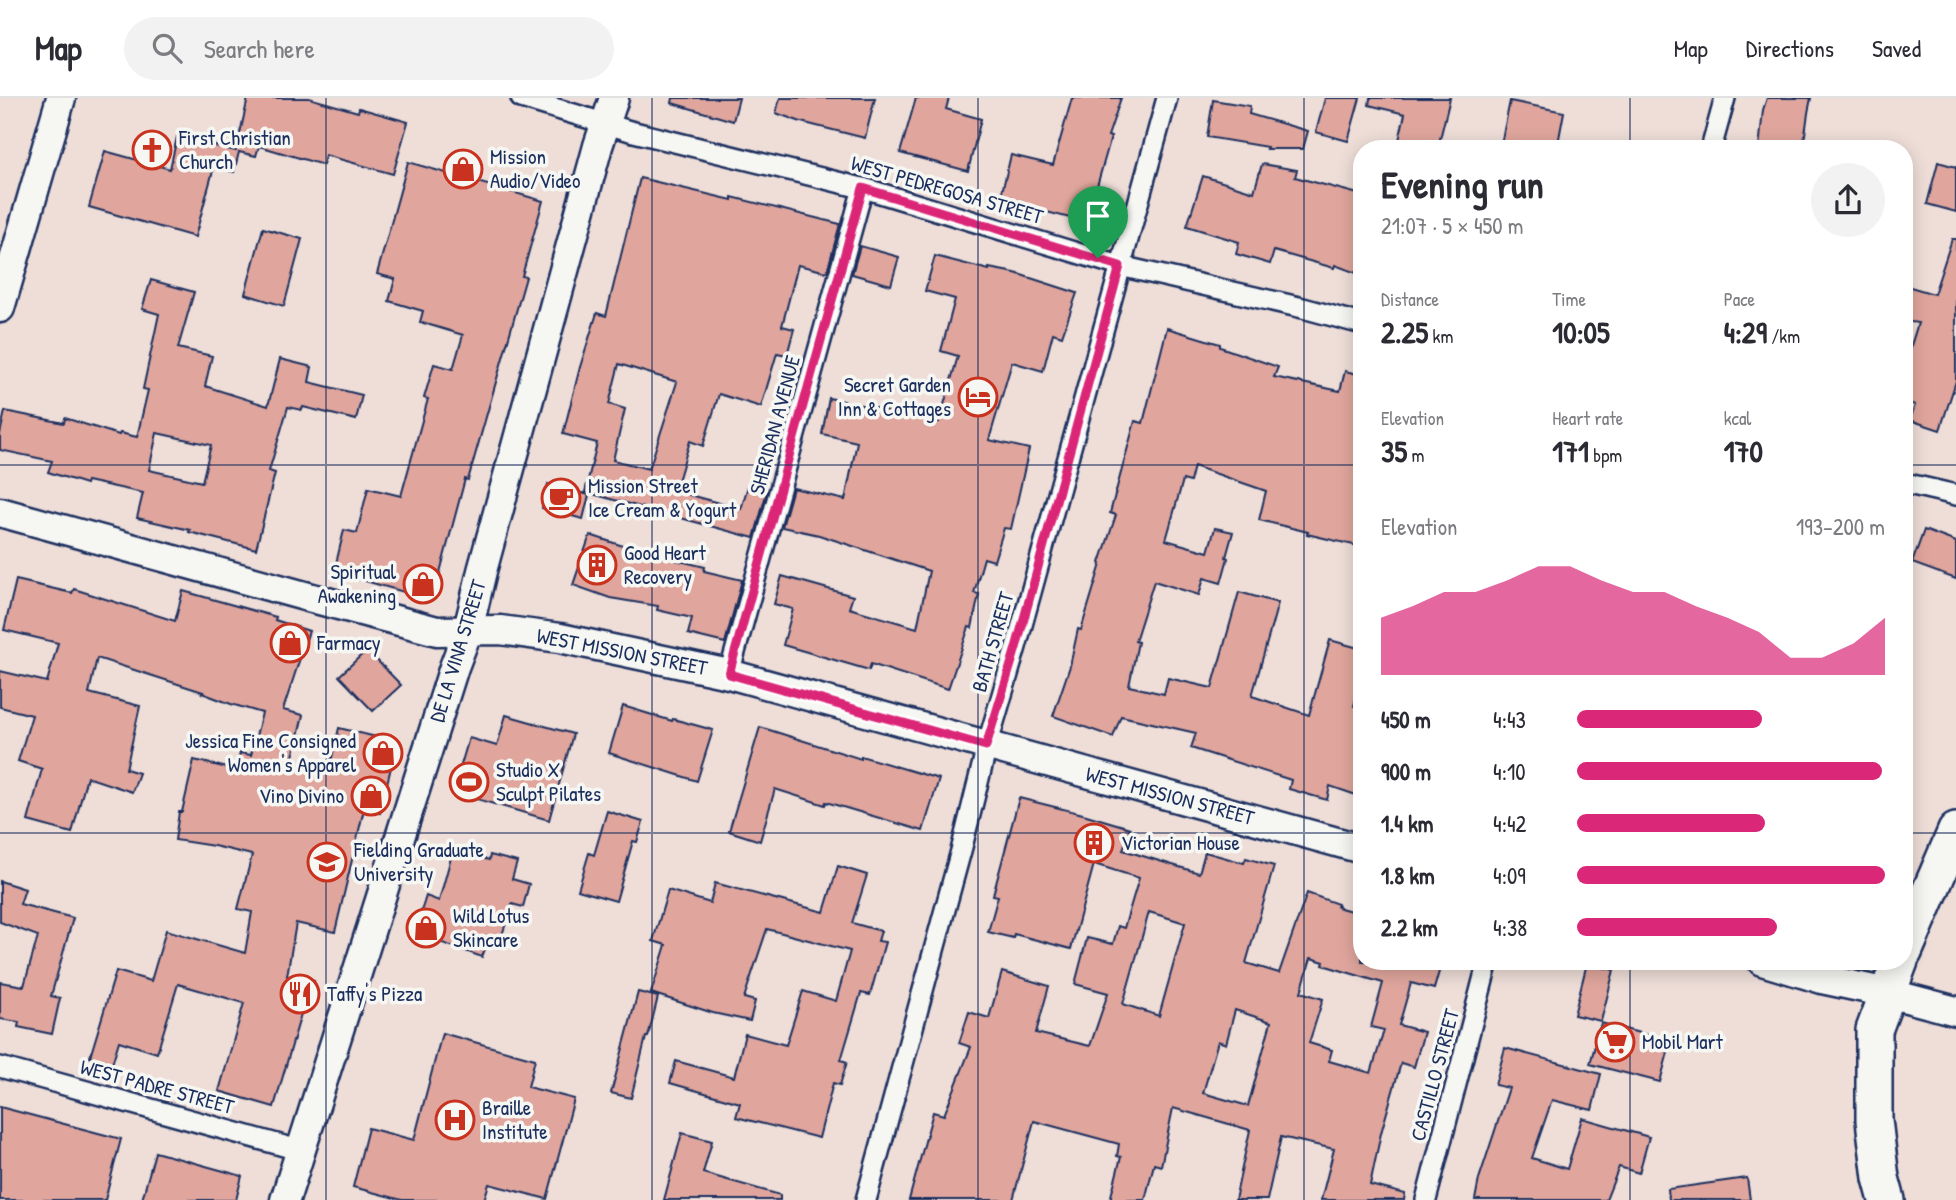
<!DOCTYPE html>
<html lang="en">
<head>
<meta charset="utf-8">
<style>
  :root { --surface:#fff; --page:#f2f2f3; --text:#2b2b33; --muted:#7c7c81; --line:#e1e1e2; --accent:#db2777 }
  body { margin:0; font-family:"Patrick Hand",sans-serif; background:var(--page); color:var(--text); height:100vh; display:flex; flex-direction:column; font-size:26px; white-space:nowrap }
  * { box-sizing:border-box; margin:0 }
  p { font-size:23px; color:var(--muted) }
  .icon { flex:none; width:38px; height:38px; fill:none; stroke:currentColor; stroke-width:2; stroke-linecap:round; stroke-linejoin:round }
  .map { position:relative; flex:1; overflow:hidden }
  .sheet { position:absolute; left:1353px; top:42px; width:560px; height:830px; display:flex; flex-direction:column; background:var(--surface); border-radius:28px; box-shadow:0 4px 18px #0003 }
  .sheet>* { flex:none }
  .pin { position:absolute; display:grid; place-items:center; width:60px; height:60px; color:#fff; margin:-72px -30px; border-radius:50% 50% 50% 0; rotate:-45deg; box-shadow:0 0 7px #0007 }
  .pin .icon { rotate:45deg }
  .round { display:grid; place-items:center; flex:none; width:74px; height:74px; border-radius:37px; background:var(--page) }
  .headline { display:flex; align-items:center; justify-content:space-between; height:119px; padding:0 28px }
  h1 { font-size:38px; font-weight:700; line-height:52px }
  .figures { display:grid; grid-template-columns:repeat(3,1fr); gap:10px; height:119px; padding:7px 28px }
  .figures div { display:grid; align-content:center }
  .figures b { font-size:30px; font-weight:700 }
  .figures small { font-size:19px; font-weight:400 }
  .figures p { font-size:19px }
  .chart { height:196px; padding:14px 28px }
  .chart p { display:flex; justify-content:space-between }
  .chart svg { width:100%; height:126px; margin-top:7px; fill:var(--accent); opacity:.7 }
  ul { padding:0 28px; list-style:none; font-size:23px }
  li { display:grid; grid-template-columns:112px 84px 1fr; align-items:center; height:52px }
  li i { height:18px; border-radius:9px; background:var(--accent) }
  header { display:flex; align-items:center; gap:42px; box-sizing:border-box; height:98px; padding:0 35px; background:var(--surface); border-bottom:2px solid var(--line) }
  header strong { font-size:33px }
  nav { display:flex; gap:38px; margin-inline-start:auto; font-size:24px }
  .search { width:490px; height:63px; background:var(--page); display:flex; align-items:center; gap:18px; box-sizing:border-box; padding:0 24px; border-radius:38px; color:var(--muted); font-size:26px }
  .map>svg:first-child { display:block }
  .building { fill:#e0a69d; stroke:#1b2f5e; stroke-width:2; fill-rule:evenodd }
  .lines { fill:none; stroke-linecap:round; stroke-linejoin:round }
  .street-casing { stroke:#1b2f5e; stroke-width:24 }
  .secondary-casing { stroke:#1b2f5e; stroke-width:33 }
  .highway-casing { stroke:#1b2f5e; stroke-width:40 }
  .street { stroke:#f6f6f2; stroke-width:19 }
  .secondary { stroke:#f6f6f2; stroke-width:28 }
  .highway { stroke:#f6f6f2; stroke-width:35 }
  .route-casing { stroke:#fff; stroke-width:14 }
  .route { stroke:#db2777; stroke-width:9 }
  .grid { fill:none; stroke:#1b2f5e; stroke-width:2; stroke-opacity:0.55 }
  .labels { text-anchor:middle; stroke-width:7; stroke-linejoin:round; paint-order:stroke }
  .poi-label { font-size:21px; fill:#1b2f5e; stroke:#f6f6f2; text-anchor:start }
  .street-label { font-size:21px; fill:#1b2f5e; stroke:#f6f6f2 }
</style>
</head>
<body>
<header>
<strong>Map</strong>
<div class="search"><svg class="icon" aria-label="search" viewBox="0 0 24 24"><circle cx="10" cy="10" r="6"/><path d="M15 15l6 6"/></svg>Search here</div>
<nav><a>Map</a><a>Directions</a><a>Saved</a></nav>
</header>
<div class="map">
<svg width="1956" height="1102" viewBox="0 0 1956 1102">
  <rect width="100%" height="100%" fill="#efded8"/>
  <filter id="ink" filterUnits="userSpaceOnUse"><feTurbulence type="fractalNoise" baseFrequency=".0143" numOctaves="2"/><feDisplacementMap in="SourceGraphic" scale="14" xChannelSelector="R" yChannelSelector="G"/><feConvolveMatrix kernelMatrix="1 2 1 2 8 2 1 2 1" color-interpolation-filters="sRGB"/></filter>
  <g filter="url(#ink)">
    <g class="building">
      <polygon points="248,0 309,0 358,14 359,10 408,24 393,76 325,57 323,67 259,48 256,58 239,54 234,74 214,69 195,139 89,109 105,53 170,71 177,39 236,53"/>
      <polygon points="673,0 739,0 733,23 672,5"/>
      <polygon points="780,0 875,0 865,40 801,24 776,15"/>
      <polygon points="916,0 949,0 946,11 981,21 968,73 900,55"/>
      <polygon points="1072,0 1121,0 1108,38 1111,39 1097,88 1106,90 1097,127 1000,102 1011,57 1053,67"/>
      <polygon points="1325,0 1360,0 1348,43 1316,34"/>
      <polygon points="1370,0 1450,0 1439,45 1423,42 1421,51 1397,51 1405,16 1369,7"/>
      <polygon points="1767,0 1811,0 1808,15 1803,51 1759,51 1763,12"/>
      <polygon points="1213,2 1250,8 1249,16 1308,33 1303,51 1266,51 1267,49 1207,39"/>
      <polygon points="1510,3 1564,14 1557,51 1500,51"/>
      <polygon points="408,64 543,103 522,178 526,179 468,382 465,381 435,493 418,498 334,474 344,432 357,435 368,390 401,398 428,301 424,300 434,266 453,271 463,237 420,224 423,213 389,203 395,181 377,176"/>
      <polygon points="1938,64 1956,69 1956,114 1927,106"/>
      <polygon points="1262,66 1297,72 1295,79 1362,97 1362,177 1335,167 1334,170 1274,153 1270,166 1236,156 1239,144 1187,128 1203,78 1254,94"/>
      <path d="M 640,80 L 732,102 L 732,99 L 840,126 L 827,174 L 798,167 L 782,228 L 794,231 L 787,257 L 777,255 L 761,309 L 719,296 L 703,348 L 690,343 L 675,393 L 741,411 L 748,388 L 767,393 L 754,440 L 585,394 L 597,345 L 563,336 L 580,269 L 597,215 L 606,218 ZM 619,266 L 677,284 L 649,371 L 613,362 L 625,311 L 609,306 Z"/>
      <polygon points="263,130 302,141 284,208 245,196"/>
      <polygon points="1952,141 1956,141 1956,283 1940,332 1910,322 1915,307 1904,303 1904,270 1918,225 1904,223 1904,187 1934,196"/>
      <polygon points="860,148 899,159 891,187 852,176"/>
      <polygon points="935,158 989,172 989,170 1015,175 1077,195 1062,238 1053,235 1043,273 1012,264 989,342 1029,351 1011,431 1004,430 994,463 984,460 974,495 979,496 972,530 969,529 948,591 871,566 869,572 783,547 793,511 774,506 782,478 853,498 849,510 917,530 929,473 819,437 782,429 793,390 845,402 857,344 822,336 829,300 939,324 958,258 941,253 955,201 925,193"/>
      <path d="M 151,182 L 194,194 L 178,250 L 212,258 L 205,288 L 268,308 L 280,261 L 312,269 L 309,284 L 362,297 L 356,322 L 303,309 L 302,312 L 288,309 L 269,373 L 275,375 L 256,451 L 189,434 L 190,432 L 137,420 L 143,395 L 87,383 L 86,386 L 48,374 L 52,363 L 0,352 L 0,336 L 5,313 L 64,325 L 65,320 L 119,337 L 120,335 L 137,339 L 148,292 L 143,291 L 159,216 L 142,211 ZM 157,335 L 211,347 L 202,384 L 149,372 Z"/>
      <polygon points="1167,230 1220,246 1220,249 1278,269 1274,279 1340,293 1345,273 1362,277 1362,449 1307,436 1308,434 1259,422 1266,393 1194,368 1190,384 1183,382 1166,442 1208,454 1215,430 1233,434 1226,459 1228,460 1221,485 1204,480 1199,497 1154,483 1135,543 1138,544 1129,588 1164,596 1168,580 1212,590 1239,494 1278,505 1252,598 1309,617 1330,542 1362,551 1362,579 1354,608 1362,609 1362,699 1330,688 1327,702 1289,691 1291,682 1191,650 1196,635 1121,618 1113,639 1053,618 1070,568 1078,531 1081,532 1101,466 1100,465 1116,417 1110,415 1135,323 1143,325"/>
      <polygon points="548,386 589,397 583,421 542,410"/>
      <polygon points="1924,432 1956,444 1956,481 1912,465"/>
      <polygon points="590,437 623,448 659,454 659,458 705,469 704,473 742,482 725,545 688,536 692,520 657,512 658,508 610,500 573,487"/>
      <polygon points="16,482 72,495 74,491 175,523 183,493 276,519 275,522 309,533 283,612 303,617 291,667 328,676 339,630 397,644 380,715 364,711 335,834 296,825 287,878 314,883 309,910 303,909 274,1009 219,993 244,905 178,886 157,955 119,943 112,966 90,959 116,873 151,883 166,832 245,855 252,814 238,811 252,757 214,748 175,742 179,714 182,714 194,662 236,672 240,655 251,657 262,615 231,606 202,595 203,594 97,560 89,595 140,608 126,671 139,675 132,694 87,679 72,735 28,723 42,671 18,663 32,617 0,609 0,573 47,584 58,545 4,532"/>
      <polygon points="367,552 401,587 373,613 339,578"/>
      <polygon points="623,608 672,623 673,621 713,632 697,683 609,655"/>
      <polygon points="506,617 573,636 549,722 453,694 469,640 497,648"/>
      <polygon points="760,629 861,661 861,658 939,681 923,733 826,704 825,707 775,691 760,743 729,733"/>
      <path d="M 1019,700 L 1083,716 L 1130,730 L 1123,752 L 1199,775 L 1205,754 L 1244,765 L 1246,760 L 1274,768 L 1246,865 L 1279,875 L 1307,795 L 1338,806 L 1337,809 L 1362,816 L 1362,863 L 1442,863 L 1434,891 L 1411,885 L 1399,927 L 1424,934 L 1414,969 L 1401,965 L 1381,1035 L 1370,1087 L 1405,1096 L 1404,1102 L 1321,1102 L 1334,1051 L 1281,1039 L 1267,1102 L 1235,1102 L 1250,1032 L 1173,1010 L 1161,1068 L 1154,1066 L 1145,1102 L 1110,1102 L 1121,1059 L 1117,1058 L 1119,1046 L 1034,1023 L 1013,1102 L 909,1102 L 933,1014 L 944,1017 L 971,949 L 959,945 L 969,914 L 989,920 L 1002,874 L 1049,888 L 1036,935 L 1090,948 L 1108,895 L 1075,886 L 1087,840 L 1113,846 L 1118,828 L 1124,830 L 1139,780 L 1094,766 L 1071,851 L 1014,836 L 1013,840 L 988,834 L 998,798 L 993,797 ZM 1149,814 L 1185,825 L 1159,918 L 1123,906 ZM 1311,860 L 1324,864 L 1323,867 L 1383,885 L 1371,929 L 1384,932 L 1371,975 L 1329,963 L 1332,952 L 1309,945 L 1323,901 L 1301,894 ZM 1235,912 L 1271,924 L 1248,1008 L 1203,995 L 1218,943 L 1226,946 Z"/>
      <polygon points="607,713 643,724 637,744 633,743 616,803 578,792 589,755 594,757"/>
      <polygon points="453,752 489,762 490,757 517,764 512,781 529,786 523,809 512,806 498,850 487,846 482,859 414,835 426,798 439,803"/>
      <polygon points="838,768 867,777 852,825 881,833 878,843 885,844 870,897 861,895 841,962 847,964 840,987 833,985 819,1040 736,1019 740,1005 670,985 676,963 734,979 745,936 786,947 803,893 836,903 850,853 767,831 744,900 755,903 750,923 713,915 651,895 666,847 653,843 668,792 710,805 715,785 824,814"/>
      <polygon points="0,783 25,791 20,806 73,820 51,898 60,900 52,936 18,929 19,924 0,921 0,884 24,888 38,838 0,824"/>
      <polygon points="1587,865 1614,872 1601,923 1574,917"/>
      <polygon points="638,894 658,899 648,939 646,939 631,1000 611,995"/>
      <polygon points="1601,925 1671,943 1660,984 1590,966"/>
      <polygon points="442,935 535,961 528,989 574,1001 547,1101 489,1086 484,1102 402,1102 353,1089 368,1030 414,1042"/>
      <polygon points="1505,950 1601,976 1592,1012 1552,1002 1532,1060 1567,1071 1582,1020 1649,1039 1639,1075 1619,1069 1606,1102 1475,1102 1479,1081 1509,990 1495,987"/>
      <polygon points="0,1009 121,1041 105,1102 0,1102"/>
      <polygon points="682,1035 712,1043 703,1075 780,1097 780,1102 664,1102"/>
      <polygon points="155,1054 242,1078 236,1102 142,1102"/>
      <polygon points="1747,1080 1750,1102 1669,1102 1668,1091"/>
    </g>
    <g class="lines">
      <defs>
        <g id="street">
          <polyline points="521,0 630,33 870,92 1120,168 1303,210 1362,226"/>
          <polyline points="1711,51 1725,0"/>
          <polyline points="1904,385 1956,397"/>
          <polyline points="729,576 863,90"/>
          <polyline points="0,969 302,1053"/>
          <polyline points="866,1102 962,749 987,648 1016,549 1167,0"/>
          <polyline points="1426,1102 1488,863"/>
        </g>
        <g id="secondary">
          <polyline points="0,210 61,0"/>
          <polyline points="0,414 312,500 437,533 500,532 560,540 729,576 1362,751"/>
          <polyline points="1762,863 1822,881 1888,895 1956,913"/>
          <polyline points="285,1102 454,569 468,532 482,473 598,48 614,0"/>
        </g>
        <g id="highway">
          <polyline points="1904,854 1956,733"/>
          <polyline points="1887,1102 1881,1080 1874,1022 1874,932 1900,863"/>
        </g>
      </defs>
      <use href="#street" class="street-casing"/>
      <use href="#secondary" class="secondary-casing"/>
      <use href="#highway" class="highway-casing"/>
      <use href="#street" class="street"/>
      <use href="#secondary" class="secondary"/>
      <use href="#highway" class="highway"/>
    </g>
  </g>
  <g class="lines" filter="url(#ink)">
    <defs>
      <polygon id="route" points="863,90 1120,168 1016,550 986,648 729,576"/>
    </defs>
    <use href="#route" class="route-casing"/>
    <use href="#route" class="route"/>
  </g>
  <path class="grid" d="M 326,0 L 326,1102M 652,0 L 652,1102M 978,0 L 978,1102M 1304,0 L 1304,1102M 1630,0 L 1630,51M 0,367 L 1362,367M 1904,367 L 1956,367M 0,735 L 1362,735M 1904,735 L 1956,735M 1630,863 L 1630,1102"/>
  <defs>
    <symbol id="church-ring" viewBox="-11 -11 22 22"><circle r="9.5" fill="#f6f6f2" stroke="#c8321e" stroke-width="1.5"/><path d="M-1.2-6h2.4v3.5h3.3v2.4h-3.3V6h-2.4V-.1h-3.3v-2.4h3.3Z" fill="#c8321e"/></symbol>
    <symbol id="shop-ring" viewBox="-11 -11 22 22"><circle r="9.5" fill="#f6f6f2" stroke="#c8321e" stroke-width="1.5"/><path d="M-5-2.5h2.3a2.7 3.5 0 0 1 5.4 0H5L5.5 6h-11ZM-1.5-2.5h3a1.5 2.3 0 0 0-3 0Z" fill="#c8321e"/></symbol>
    <symbol id="hotel-ring" viewBox="-11 -11 22 22"><circle r="9.5" fill="#f6f6f2" stroke="#c8321e" stroke-width="1.5"/><path d="M-6-4.5h1.5V1H6V5H4.5V3h-9V5H-6ZM-4 0a1.8 1.8 0 1 1 3.6 0ZM.5 0V-2.5h3Q6-2.5 6 0Z" fill="#c8321e"/></symbol>
    <symbol id="cafe-ring" viewBox="-11 -11 22 22"><circle r="9.5" fill="#f6f6f2" stroke="#c8321e" stroke-width="1.5"/><path d="M-5.5-4.5H6V0H3Q3 3.5 0 3.5H-2.5Q-5.5 3.5-5.5 0ZM3-3.2v2h1.7v-2ZM-6 4.5H4V6H-6Z" fill="#c8321e"/></symbol>
    <symbol id="building-ring" viewBox="-11 -11 22 22"><circle r="9.5" fill="#f6f6f2" stroke="#c8321e" stroke-width="1.5"/><path d="M-4-6H4V6H1V3H-1V6H-4ZM-2.5-4.3h1.7v1.8h-1.7ZM.8-4.3h1.7v1.8H.8ZM-2.5-1h1.7V.8h-1.7ZM.8-1h1.7V.8H.8Z" fill="#c8321e"/></symbol>
    <symbol id="stadium-ring" viewBox="-11 -11 22 22"><circle r="9.5" fill="#f6f6f2" stroke="#c8321e" stroke-width="1.5"/><path d="M0-5a6.5 5 0 1 0 0 10a6.5 5 0 1 0 0-10ZM-3.5-1.8h7v3.6h-7Z" fill="#c8321e"/></symbol>
    <symbol id="university-ring" viewBox="-11 -11 22 22"><circle r="9.5" fill="#f6f6f2" stroke="#c8321e" stroke-width="1.5"/><path d="M0-5L7-2L0 1L-7-2ZM-4 1L0 2.5L4 1V4Q0 6-4 4Z" fill="#c8321e"/></symbol>
    <symbol id="restaurant-ring" viewBox="-11 -11 22 22"><circle r="9.5" fill="#f6f6f2" stroke="#c8321e" stroke-width="1.5"/><path d="M-5-6h1v4h1v-4h1v4h1v-4h1v5L-1.5 .5V6h-2V.5L-5-1ZM5-6V6H3V1.5H1.5Q1.5-4 5-6Z" fill="#c8321e"/></symbol>
    <symbol id="supermarket-ring" viewBox="-11 -11 22 22"><circle r="9.5" fill="#f6f6f2" stroke="#c8321e" stroke-width="1.5"/><path d="M-6-5.5h2.5l.6 2H6L4.5 2H-2.5L-4.4-4H-6ZM-1.5 3.2a1.3 1.3 0 1 0 .1 0ZM3 3.2a1.3 1.3 0 1 0 .1 0Z" fill="#c8321e"/></symbol>
    <symbol id="hospital-ring" viewBox="-11 -11 22 22"><circle r="9.5" fill="#f6f6f2" stroke="#c8321e" stroke-width="1.5"/><path d="M-5-5h3v3.5h4V-5h3V5h-3V1.5h-4V5h-3Z" fill="#c8321e"/></symbol>
  </defs>
  <g fill-rule="evenodd">
    <use href="#church-ring" x="130" y="30" width="44" height="44"/>
    <use href="#shop-ring" x="441" y="49" width="44" height="44"/>
    <use href="#hotel-ring" x="956" y="277" width="44" height="44"/>
    <use href="#cafe-ring" x="539" y="378" width="44" height="44"/>
    <use href="#building-ring" x="575" y="445" width="44" height="44"/>
    <use href="#shop-ring" x="401" y="464" width="44" height="44"/>
    <use href="#shop-ring" x="268" y="523" width="44" height="44"/>
    <use href="#shop-ring" x="361" y="633" width="44" height="44"/>
    <use href="#stadium-ring" x="447" y="662" width="44" height="44"/>
    <use href="#shop-ring" x="349" y="676" width="44" height="44"/>
    <use href="#building-ring" x="1072" y="723" width="44" height="44"/>
    <use href="#university-ring" x="305" y="742" width="44" height="44"/>
    <use href="#shop-ring" x="404" y="808" width="44" height="44"/>
    <use href="#restaurant-ring" x="278" y="874" width="44" height="44"/>
    <use href="#supermarket-ring" x="1593" y="922" width="44" height="44"/>
    <use href="#hospital-ring" x="433" y="1000" width="44" height="44"/>
  </g>
  <g class="labels">
    <g class="poi-label">
      <text x="179" y="47">First Christian<tspan x="179" dy="24">Church</tspan></text>
      <text x="490" y="66">Mission<tspan x="490" dy="24">Audio/Video</tspan></text>
      <text x="951" y="294" text-anchor="end">Secret Garden<tspan x="951" dy="24">Inn &amp; Cottages</tspan></text>
      <text x="588" y="395">Mission Street<tspan x="588" dy="24">Ice Cream &amp; Yogurt</tspan></text>
      <text x="624" y="462">Good Heart<tspan x="624" dy="24">Recovery</tspan></text>
      <text x="396" y="481" text-anchor="end">Spiritual<tspan x="396" dy="24">Awakening</tspan></text>
      <text x="317" y="552">Farmacy</text>
      <text x="356" y="650" text-anchor="end">Jessica Fine Consigned<tspan x="356" dy="24">Women's Apparel</tspan></text>
      <text x="496" y="679">Studio X<tspan x="496" dy="24">Sculpt Pilates</tspan></text>
      <text x="344" y="705" text-anchor="end">Vino Divino</text>
      <text x="1121" y="752">Victorian House</text>
      <text x="354" y="759">Fielding Graduate<tspan x="354" dy="24">University</tspan></text>
      <text x="453" y="825">Wild Lotus<tspan x="453" dy="24">Skincare</tspan></text>
      <text x="327" y="903">Taffy's Pizza</text>
      <text x="1642" y="951">Mobil Mart</text>
      <text x="482" y="1017">Braille<tspan x="482" dy="24">Institute</tspan></text>
    </g>
    <g class="street-label">
      <text transform="translate(947 92) rotate(16)" y="7">WEST PEDREGOSA STREET</text>
      <text transform="translate(775 327) rotate(-75)" y="7">SHERIDAN AVENUE</text>
      <text transform="translate(993 544) rotate(-74)" y="7">BATH STREET</text>
      <text transform="translate(458 553) rotate(-73)" y="7">DE LA VINA STREET</text>
      <text transform="translate(622 554) rotate(11)" y="7">WEST MISSION STREET</text>
      <text transform="translate(1170 698) rotate(15)" y="7">WEST MISSION STREET</text>
      <text transform="translate(1435 977) rotate(-75)" y="7">CASTILLO STREET</text>
      <text transform="translate(157 989) rotate(15)" y="7">WEST PADRE STREET</text>
    </g>
  </g>
</svg>
<div class="pin" style="left:1098px;top:160px;background:#1e9e55"><svg class="icon" aria-label="arrive" viewBox="0 0 24 24"><path d="M6 21V4h12l-3 4 3 4H6"/></svg></div>
<section class="sheet">
<div class="headline"><div><h1>Evening run</h1><p>21:07 · 5 × 450 m</p></div><a class="round"><svg class="icon" aria-label="share" viewBox="0 0 24 24"><path d="M12 15V3M7 8l5-5 5 5M5 13v7h14v-7"/></svg></a></div>
<div class="figures">
<div><p>Distance</p><b>2.25<small> km</small></b></div>
<div><p>Time</p><b>10:05</b></div>
<div><p>Pace</p><b>4:29<small> /km</small></b></div>
</div>
<div class="figures">
<div><p>Elevation</p><b>35<small> m</small></b></div>
<div><p>Heart rate</p><b>171<small> bpm</small></b></div>
<div><p>kcal</p><b>170</b></div>
</div>
<div class="chart"><p><span>Elevation</span>193–200 m</p>
<svg viewBox="0 0 160 44" preserveAspectRatio="none"><path d="M0 44V24L10 20L20 15L30 15L40 11L50 6L60 6L70 11L80 15L90 15L100 20L110 24L120 29L130 38L140 38L150 33L160 24V44z"/></svg>
</div>
<ul>
<li><b>450 m</b>4:43<i style="width:60%"></i></li>
<li><b>900 m</b>4:10<i style="width:99%"></i></li>
<li><b>1.4 km</b>4:42<i style="width:61%"></i></li>
<li><b>1.8 km</b>4:09<i style="width:100%"></i></li>
<li><b>2.2 km</b>4:38<i style="width:65%"></i></li>
</ul>
</section>
</div>
</body>
</html>
